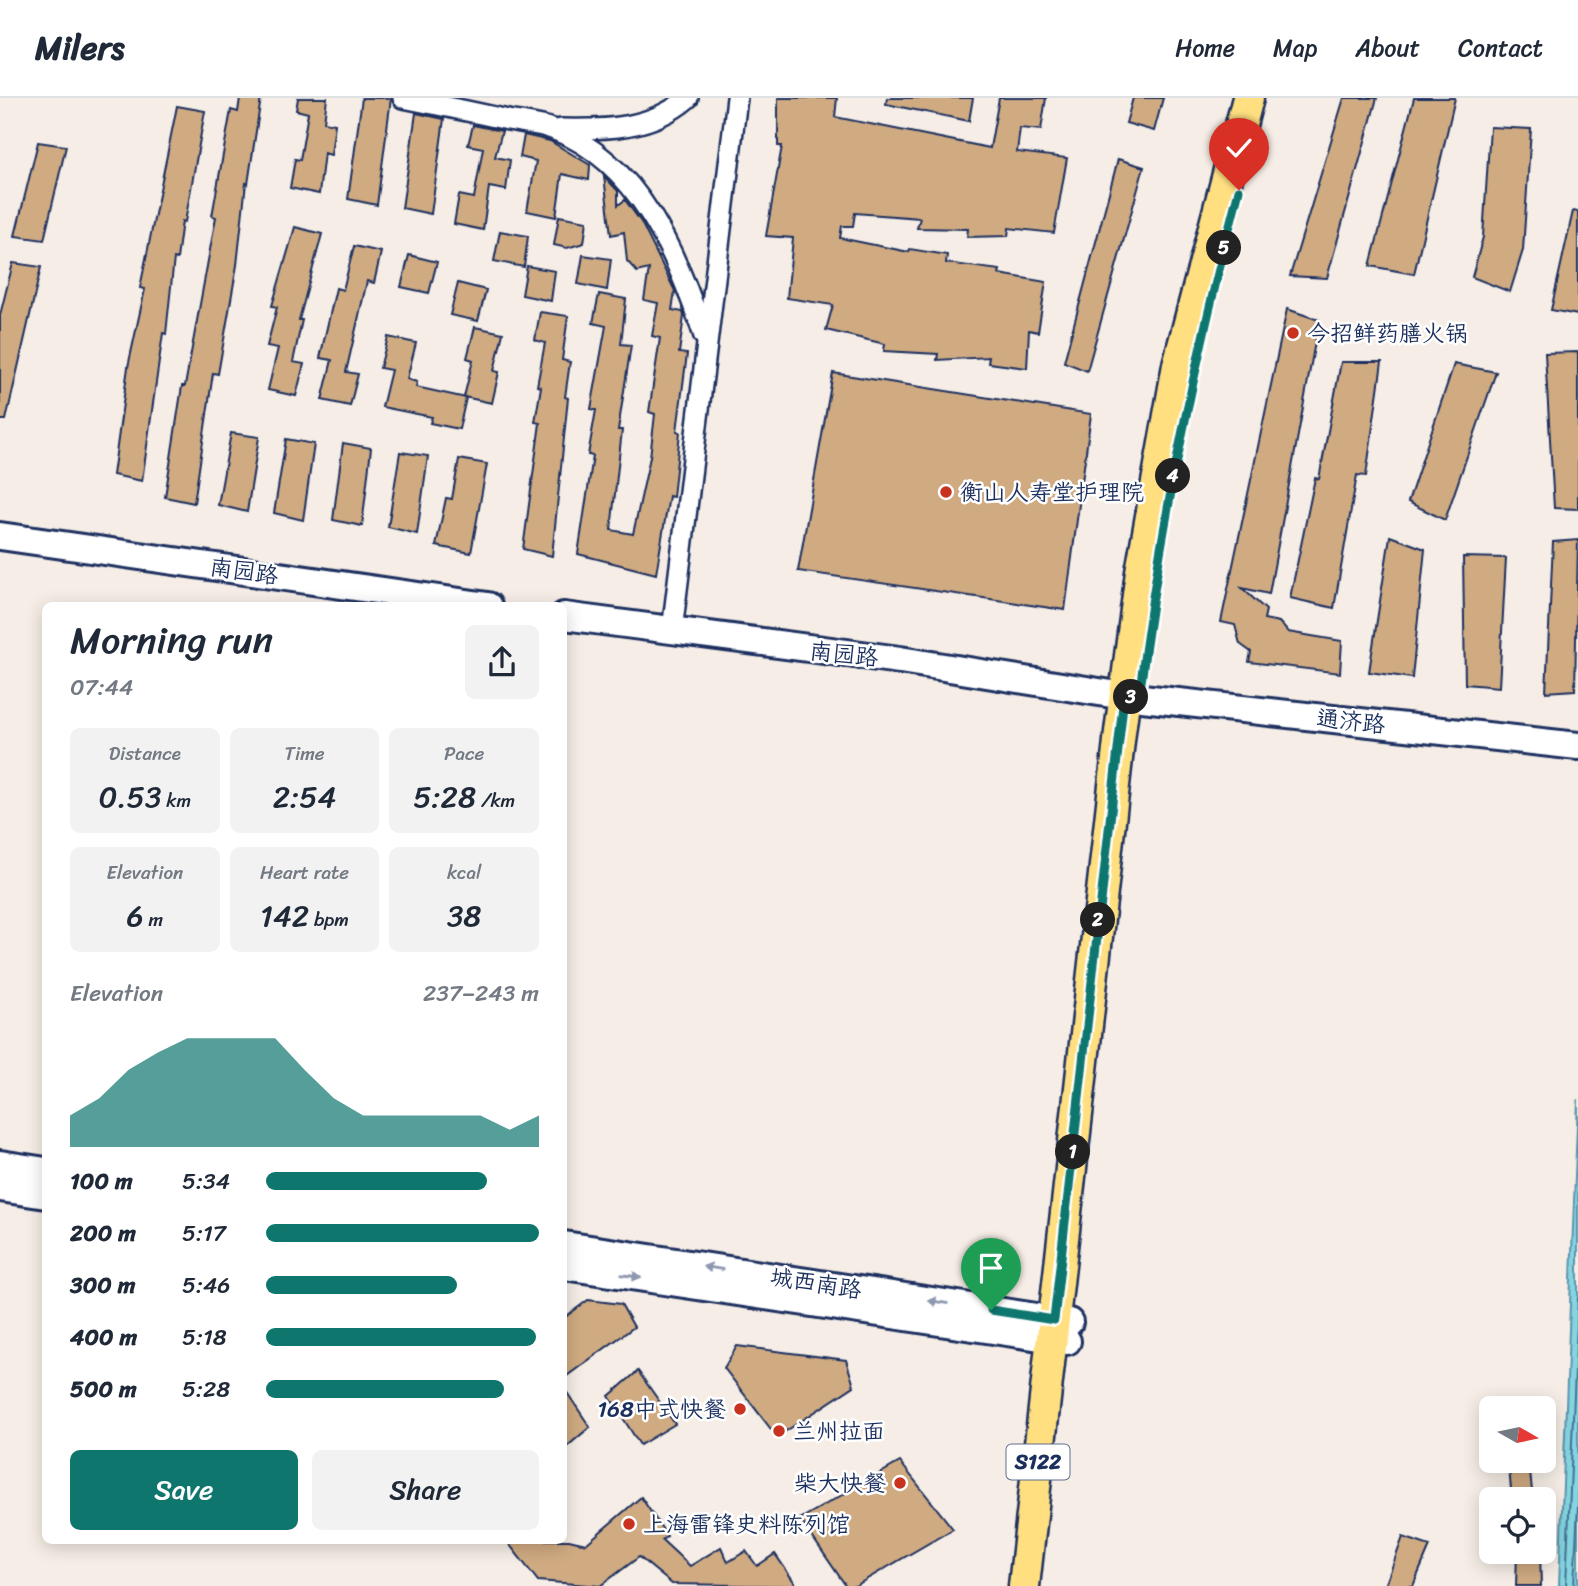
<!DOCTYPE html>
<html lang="en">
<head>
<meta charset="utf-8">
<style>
  :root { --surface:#fff; --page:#f2f2f3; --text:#1f2937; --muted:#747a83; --line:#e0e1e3; --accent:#0f766e }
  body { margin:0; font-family:Sriracha,"LXGW WenKai TC",sans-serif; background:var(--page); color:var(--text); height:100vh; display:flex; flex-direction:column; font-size:26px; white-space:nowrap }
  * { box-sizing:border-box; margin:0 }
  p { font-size:23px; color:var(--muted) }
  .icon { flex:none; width:38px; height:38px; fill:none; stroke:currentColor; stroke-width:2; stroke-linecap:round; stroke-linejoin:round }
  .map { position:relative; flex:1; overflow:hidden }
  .sheet { position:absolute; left:42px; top:504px; width:525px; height:942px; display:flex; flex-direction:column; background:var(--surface); border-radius:10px; box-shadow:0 4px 18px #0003 }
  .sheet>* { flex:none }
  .needle { width:46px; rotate:99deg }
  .tools { position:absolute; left:1479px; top:1298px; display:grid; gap:14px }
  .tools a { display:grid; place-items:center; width:77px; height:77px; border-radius:10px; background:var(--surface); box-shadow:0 4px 18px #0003; font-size:35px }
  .pin { position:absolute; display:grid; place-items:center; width:60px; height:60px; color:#fff; margin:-72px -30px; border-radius:50% 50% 50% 0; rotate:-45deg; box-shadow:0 0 7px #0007 }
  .pin .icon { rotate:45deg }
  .km { position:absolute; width:35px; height:35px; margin:-18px; border-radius:50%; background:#222; color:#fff; font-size:19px; line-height:35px; text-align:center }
  .round { display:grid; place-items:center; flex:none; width:74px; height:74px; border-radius:10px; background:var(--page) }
  .headline { display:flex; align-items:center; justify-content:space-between; height:119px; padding:0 28px }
  h1 { font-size:38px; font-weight:600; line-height:52px }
  .figures { display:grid; grid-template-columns:repeat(3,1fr); gap:10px; height:119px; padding:7px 28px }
  .figures div { display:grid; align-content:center; border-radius:10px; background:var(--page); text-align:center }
  .figures b { font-size:30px; font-weight:600 }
  .figures small { font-size:19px; font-weight:400 }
  .figures p { font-size:19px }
  .chart { height:196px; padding:14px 28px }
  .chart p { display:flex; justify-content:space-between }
  .chart svg { width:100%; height:126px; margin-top:7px; fill:var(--accent); opacity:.7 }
  .primary-button { display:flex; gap:14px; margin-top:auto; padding:14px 28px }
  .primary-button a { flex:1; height:80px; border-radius:10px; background:var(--accent); color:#fff; font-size:28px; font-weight:600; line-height:80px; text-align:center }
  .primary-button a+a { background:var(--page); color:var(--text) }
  ul { padding:0 28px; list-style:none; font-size:23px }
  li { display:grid; grid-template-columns:112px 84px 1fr; align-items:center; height:52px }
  li i { height:18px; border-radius:9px; background:var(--accent) }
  header { display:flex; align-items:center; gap:42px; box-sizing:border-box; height:98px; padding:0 35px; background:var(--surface); border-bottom:2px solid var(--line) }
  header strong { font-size:33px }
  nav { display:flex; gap:38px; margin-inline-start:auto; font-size:24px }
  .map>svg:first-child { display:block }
  .water { fill:#85d5e1; stroke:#5b93ad; stroke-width:2 }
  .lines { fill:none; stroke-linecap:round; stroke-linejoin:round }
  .shore { stroke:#457192; stroke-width:2 }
  .building { fill:#d0ab82; stroke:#1b2f5e; stroke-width:2 }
  .street-casing { stroke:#1b2f5e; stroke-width:24 }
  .secondary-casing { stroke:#1b2f5e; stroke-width:32 }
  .primary-casing { stroke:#1b2f5e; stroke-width:35 }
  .street { stroke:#fff; stroke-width:19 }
  .secondary { stroke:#fff; stroke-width:26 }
  .primary { stroke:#ffdf80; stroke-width:30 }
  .oneway { fill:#8d97ae }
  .route-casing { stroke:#fff; stroke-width:14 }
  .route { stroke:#0f766e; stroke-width:9 }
  .poi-dot { fill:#c8321e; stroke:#fff; stroke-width:2.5 }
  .labels { text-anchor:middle; stroke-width:5; stroke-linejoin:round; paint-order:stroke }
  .shield { fill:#fff; stroke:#5f6d8e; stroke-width:2 }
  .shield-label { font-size:21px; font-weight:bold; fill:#1b2f5e }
  .poi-label { font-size:23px; fill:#1b2f5e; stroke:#fff; text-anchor:start }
  .street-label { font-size:23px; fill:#1b2f5e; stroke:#fff }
</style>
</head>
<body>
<header>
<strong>Milers</strong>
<nav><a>Home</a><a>Map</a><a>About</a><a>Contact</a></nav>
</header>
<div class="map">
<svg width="1578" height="1488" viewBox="0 0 1578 1488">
  <rect width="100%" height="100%" fill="#f6eee6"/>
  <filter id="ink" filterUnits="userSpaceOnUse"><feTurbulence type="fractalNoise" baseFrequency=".0143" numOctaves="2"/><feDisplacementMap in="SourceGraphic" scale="14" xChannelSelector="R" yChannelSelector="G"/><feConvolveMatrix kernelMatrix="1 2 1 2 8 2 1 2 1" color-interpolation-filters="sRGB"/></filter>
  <g filter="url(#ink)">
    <polygon class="water" points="1578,1001 1578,1488 1559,1488"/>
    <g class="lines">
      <g class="shore">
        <polyline points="1566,1488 1578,1200"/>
        <polyline points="1574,1488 1578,1406"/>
      </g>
    </g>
    <g class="building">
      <polygon points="240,0 261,0 248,86 246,85 237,167 218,276 213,275 194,405 165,399 182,288 185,288 216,119 212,118 231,12 238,14"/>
      <polygon points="298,0 327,0 324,24 335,26 331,57 324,55 319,96 290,90 295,61 300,62 308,15 296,12"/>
      <polygon points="362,0 391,0 377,107 348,101"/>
      <polygon points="778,0 837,0 835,19 990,50 999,0 1046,0 1041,32 1020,30 1017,54 1067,60 1054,135 1009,130 1008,138 967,139 968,131 917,130 920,120 855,115 853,128 842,128 840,140 909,154 910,151 947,157 946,165 1000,172 999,176 1046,184 1038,234 1029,232 1027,270 988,265 989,259 937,262 938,256 884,253 885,246 826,232 833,207 787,200 793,140 766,138 782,48 778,48"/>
      <polygon points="887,0 973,0 969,23 886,6"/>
      <polygon points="1133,0 1163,0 1154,33 1126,25"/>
      <polygon points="1344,0 1377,0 1327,180 1290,178"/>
      <polygon points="1414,0 1455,0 1414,176 1370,168"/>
      <polygon points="177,8 205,13 185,124 182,123 177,161 174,160 166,236 163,235 142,383 113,377 128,269 145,191 140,190"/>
      <polygon points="416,15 444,21 431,116 402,110"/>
      <polygon points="473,27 502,33 495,59 510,62 506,92 489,89 483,132 454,126 459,97 474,100 483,50 468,47"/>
      <polygon points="1490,29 1531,31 1523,152 1510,194 1472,179 1483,139"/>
      <polygon points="524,37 550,43 590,67 589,82 562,76 556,119 527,113 536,63 520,59"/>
      <polygon points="38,44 66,48 44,142 15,138"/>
      <polygon points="1118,61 1144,69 1087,273 1064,264"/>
      <polygon points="604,78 618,93 618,107 625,102 641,124 675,193 672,212 683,214 684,218 679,255 687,256 677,333 680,334 673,399 669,398 656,476 578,456 593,358 588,357 596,312 591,311 606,228 593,225 599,196 626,201 621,246 631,247 618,332 622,332 611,432 633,436 650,359 655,316 649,314 660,240 652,238 658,205 644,202 649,171 637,174 627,163 624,134 611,137"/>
      <polygon points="1573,113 1578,114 1578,217 1551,212"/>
      <polygon points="559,118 587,123 584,145 567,150 554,147"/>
      <polygon points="295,129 322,136 299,222 302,222 293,264 304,266 296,298 268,292 278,250 267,248 277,209 272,208"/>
      <polygon points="500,133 528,138 524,169 494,163"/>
      <polygon points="354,148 381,154 374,185 367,183 346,274 358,276 350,308 322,302 332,262 320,260 336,190 343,192"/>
      <polygon points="409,157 437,164 429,195 401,189"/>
      <polygon points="583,157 611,161 607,192 578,186"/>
      <polygon points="13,165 41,169 6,322 0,322 0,217"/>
      <polygon points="527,168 555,173 551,203 522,197"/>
      <polygon points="458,185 486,192 478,223 450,217"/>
      <polygon points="1287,211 1319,222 1269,496 1242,490 1266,512 1264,521 1279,524 1288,534 1342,543 1340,575 1249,564 1251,554 1240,546 1235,527 1221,524"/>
      <polygon points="540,214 568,218 562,262 570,264 565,299 568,300 552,458 523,451 540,325 535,324 541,289 537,288 545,245 535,242"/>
      <polygon points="475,229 503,235 494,273 499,274 492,305 464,299 473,262 467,260"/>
      <polygon points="388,239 416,245 407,281 417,284 416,289 466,300 459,331 430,325 432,319 382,309 391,272 380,270"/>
      <polygon points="1578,254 1578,411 1554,410 1545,255"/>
      <polygon points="1341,264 1382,264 1366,378 1357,377 1334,510 1290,500 1315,380 1319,381"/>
      <polygon points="1454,266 1496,274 1445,422 1408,404"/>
      <polygon points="833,275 1091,316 1065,512 798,473"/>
      <polygon points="231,335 259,339 247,414 218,407"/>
      <polygon points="286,341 314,346 303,422 274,415"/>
      <polygon points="343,345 371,350 362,428 333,422"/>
      <polygon points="400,354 428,358 417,436 388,429"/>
      <polygon points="459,361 487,366 471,455 436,448 446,400 452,401"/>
      <polygon points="1390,438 1425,451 1412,580 1369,574"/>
      <polygon points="1578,442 1575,592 1546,594 1553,444"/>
      <polygon points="1463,459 1506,460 1499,589 1465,586"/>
      <polygon points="588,1202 621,1206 634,1229 564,1280 564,1220"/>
      <polygon points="737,1248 846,1262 854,1288 777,1339 724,1270"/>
      <polygon points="638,1273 675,1326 640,1347 609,1298"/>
      <polygon points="564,1290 590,1329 564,1351"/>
      <polygon points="900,1364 953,1431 855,1488 846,1488 800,1421"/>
      <polygon points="1529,1365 1533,1402 1512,1402 1509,1370"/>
      <polygon points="641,1399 667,1438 662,1442 690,1468 721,1449 728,1464 746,1453 757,1468 775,1456 797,1488 672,1486 639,1459 600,1488 538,1483 506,1442 569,1442 586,1446"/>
      <polygon points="1403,1439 1430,1448 1413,1488 1385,1488"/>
      <polygon points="1517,1454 1540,1454 1541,1488 1516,1488"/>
    </g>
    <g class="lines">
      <defs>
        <g id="street">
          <path d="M 403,0 C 438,7 473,14 508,22 C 523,25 541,26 555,32 C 639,64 678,159 704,238"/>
          <path d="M 561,31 C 607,32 652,31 688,0"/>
          <polyline points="672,533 737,0"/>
        </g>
        <g id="secondary">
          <polyline points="0,438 488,508"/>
          <polyline points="564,518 900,562 1124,598 1578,648"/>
          <polyline points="0,1066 46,1073"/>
          <polyline points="0,1090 46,1097"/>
          <polyline points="564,1147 1069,1224"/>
          <polyline points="564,1168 1067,1243"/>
        </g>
        <polyline id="primary" points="1024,1488 1120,634 1141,474 1178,267 1248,0"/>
      </defs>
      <use href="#street" class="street-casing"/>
      <use href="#secondary" class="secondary-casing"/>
      <use href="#primary" class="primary-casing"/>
      <use href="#street" class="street"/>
      <use href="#secondary" class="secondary"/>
      <use href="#primary" class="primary"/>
    </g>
    <defs><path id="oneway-solid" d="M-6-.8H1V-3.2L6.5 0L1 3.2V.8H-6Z" transform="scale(1.75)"/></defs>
    <g class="oneway">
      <use href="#oneway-solid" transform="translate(713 1170) rotate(-171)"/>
      <use href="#oneway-solid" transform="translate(631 1178) rotate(8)"/>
      <use href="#oneway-solid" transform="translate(938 1204) rotate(-171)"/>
    </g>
  </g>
  <g class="lines" filter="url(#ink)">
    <defs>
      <path id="route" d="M 991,1212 L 1054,1222 L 1124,598 L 1139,600 C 1160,428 1195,260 1239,92"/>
    </defs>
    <use href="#route" class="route-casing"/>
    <use href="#route" class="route"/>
  </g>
  <g class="poi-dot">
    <circle cx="1293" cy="235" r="7"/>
    <circle cx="946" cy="394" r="7"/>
    <circle cx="740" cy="1311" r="7"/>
    <circle cx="779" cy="1333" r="7"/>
    <circle cx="900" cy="1385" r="7"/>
    <circle cx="629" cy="1426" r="7"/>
  </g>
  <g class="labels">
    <rect class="shield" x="1006.5" y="1346.5" width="63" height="35" rx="5"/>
    <g class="shield-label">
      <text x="1038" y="1371">S122</text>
    </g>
    <g class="poi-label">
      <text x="1307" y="243">今招鲜药膳火锅</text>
      <text x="960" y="402">衡山人寿堂护理院</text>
      <text x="726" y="1319" text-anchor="end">168中式快餐</text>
      <text x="793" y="1341">兰州拉面</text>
      <text x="886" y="1393" text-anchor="end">柴大快餐</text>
      <text x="643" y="1434">上海雷锋史料陈列馆</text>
    </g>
    <g class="street-label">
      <text transform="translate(244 473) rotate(8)" y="8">南园路</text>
      <text transform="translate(844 556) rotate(6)" y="8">南园路</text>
      <text transform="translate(1351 623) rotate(6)" y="8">通济路</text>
      <text transform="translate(816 1185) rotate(9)" y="8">城西南路</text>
    </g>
  </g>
</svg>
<div class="tools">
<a><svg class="needle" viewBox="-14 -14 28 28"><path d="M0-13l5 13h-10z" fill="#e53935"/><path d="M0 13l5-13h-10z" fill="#747a83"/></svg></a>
<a><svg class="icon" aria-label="locate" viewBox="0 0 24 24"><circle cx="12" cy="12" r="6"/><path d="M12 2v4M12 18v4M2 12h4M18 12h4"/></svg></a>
</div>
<div class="pin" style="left:991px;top:1212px;background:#1e9e55"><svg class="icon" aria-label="arrive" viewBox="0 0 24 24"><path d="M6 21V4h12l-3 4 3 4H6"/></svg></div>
<div class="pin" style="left:1239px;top:92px;background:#d93025"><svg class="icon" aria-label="check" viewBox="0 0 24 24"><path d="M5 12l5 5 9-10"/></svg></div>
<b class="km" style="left:1073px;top:1054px">1</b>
<b class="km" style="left:1098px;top:822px">2</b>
<b class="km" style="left:1131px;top:599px">3</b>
<b class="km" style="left:1173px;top:378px">4</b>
<b class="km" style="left:1224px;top:150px">5</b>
<section class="sheet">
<div class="headline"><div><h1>Morning run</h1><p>07:44</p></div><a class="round"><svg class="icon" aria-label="share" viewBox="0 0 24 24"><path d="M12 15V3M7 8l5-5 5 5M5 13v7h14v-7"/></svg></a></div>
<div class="figures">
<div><p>Distance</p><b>0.53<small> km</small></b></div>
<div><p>Time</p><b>2:54</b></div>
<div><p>Pace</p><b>5:28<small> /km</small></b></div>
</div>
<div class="figures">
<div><p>Elevation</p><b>6<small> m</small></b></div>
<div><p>Heart rate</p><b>142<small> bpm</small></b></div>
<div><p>kcal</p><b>38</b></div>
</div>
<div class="chart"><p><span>Elevation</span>237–243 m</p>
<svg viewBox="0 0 160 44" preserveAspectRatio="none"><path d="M0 44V33L10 27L20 17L30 11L40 6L50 6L60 6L70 6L80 17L90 27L100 33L110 33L120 33L130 33L140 33L150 38L160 33V44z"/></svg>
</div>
<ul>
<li><b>100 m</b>5:34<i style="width:81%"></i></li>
<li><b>200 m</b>5:17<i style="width:100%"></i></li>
<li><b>300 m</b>5:46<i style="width:70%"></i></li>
<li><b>400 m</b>5:18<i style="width:99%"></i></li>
<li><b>500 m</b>5:28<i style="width:87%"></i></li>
</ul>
<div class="primary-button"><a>Save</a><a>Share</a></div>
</section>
</div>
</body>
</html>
